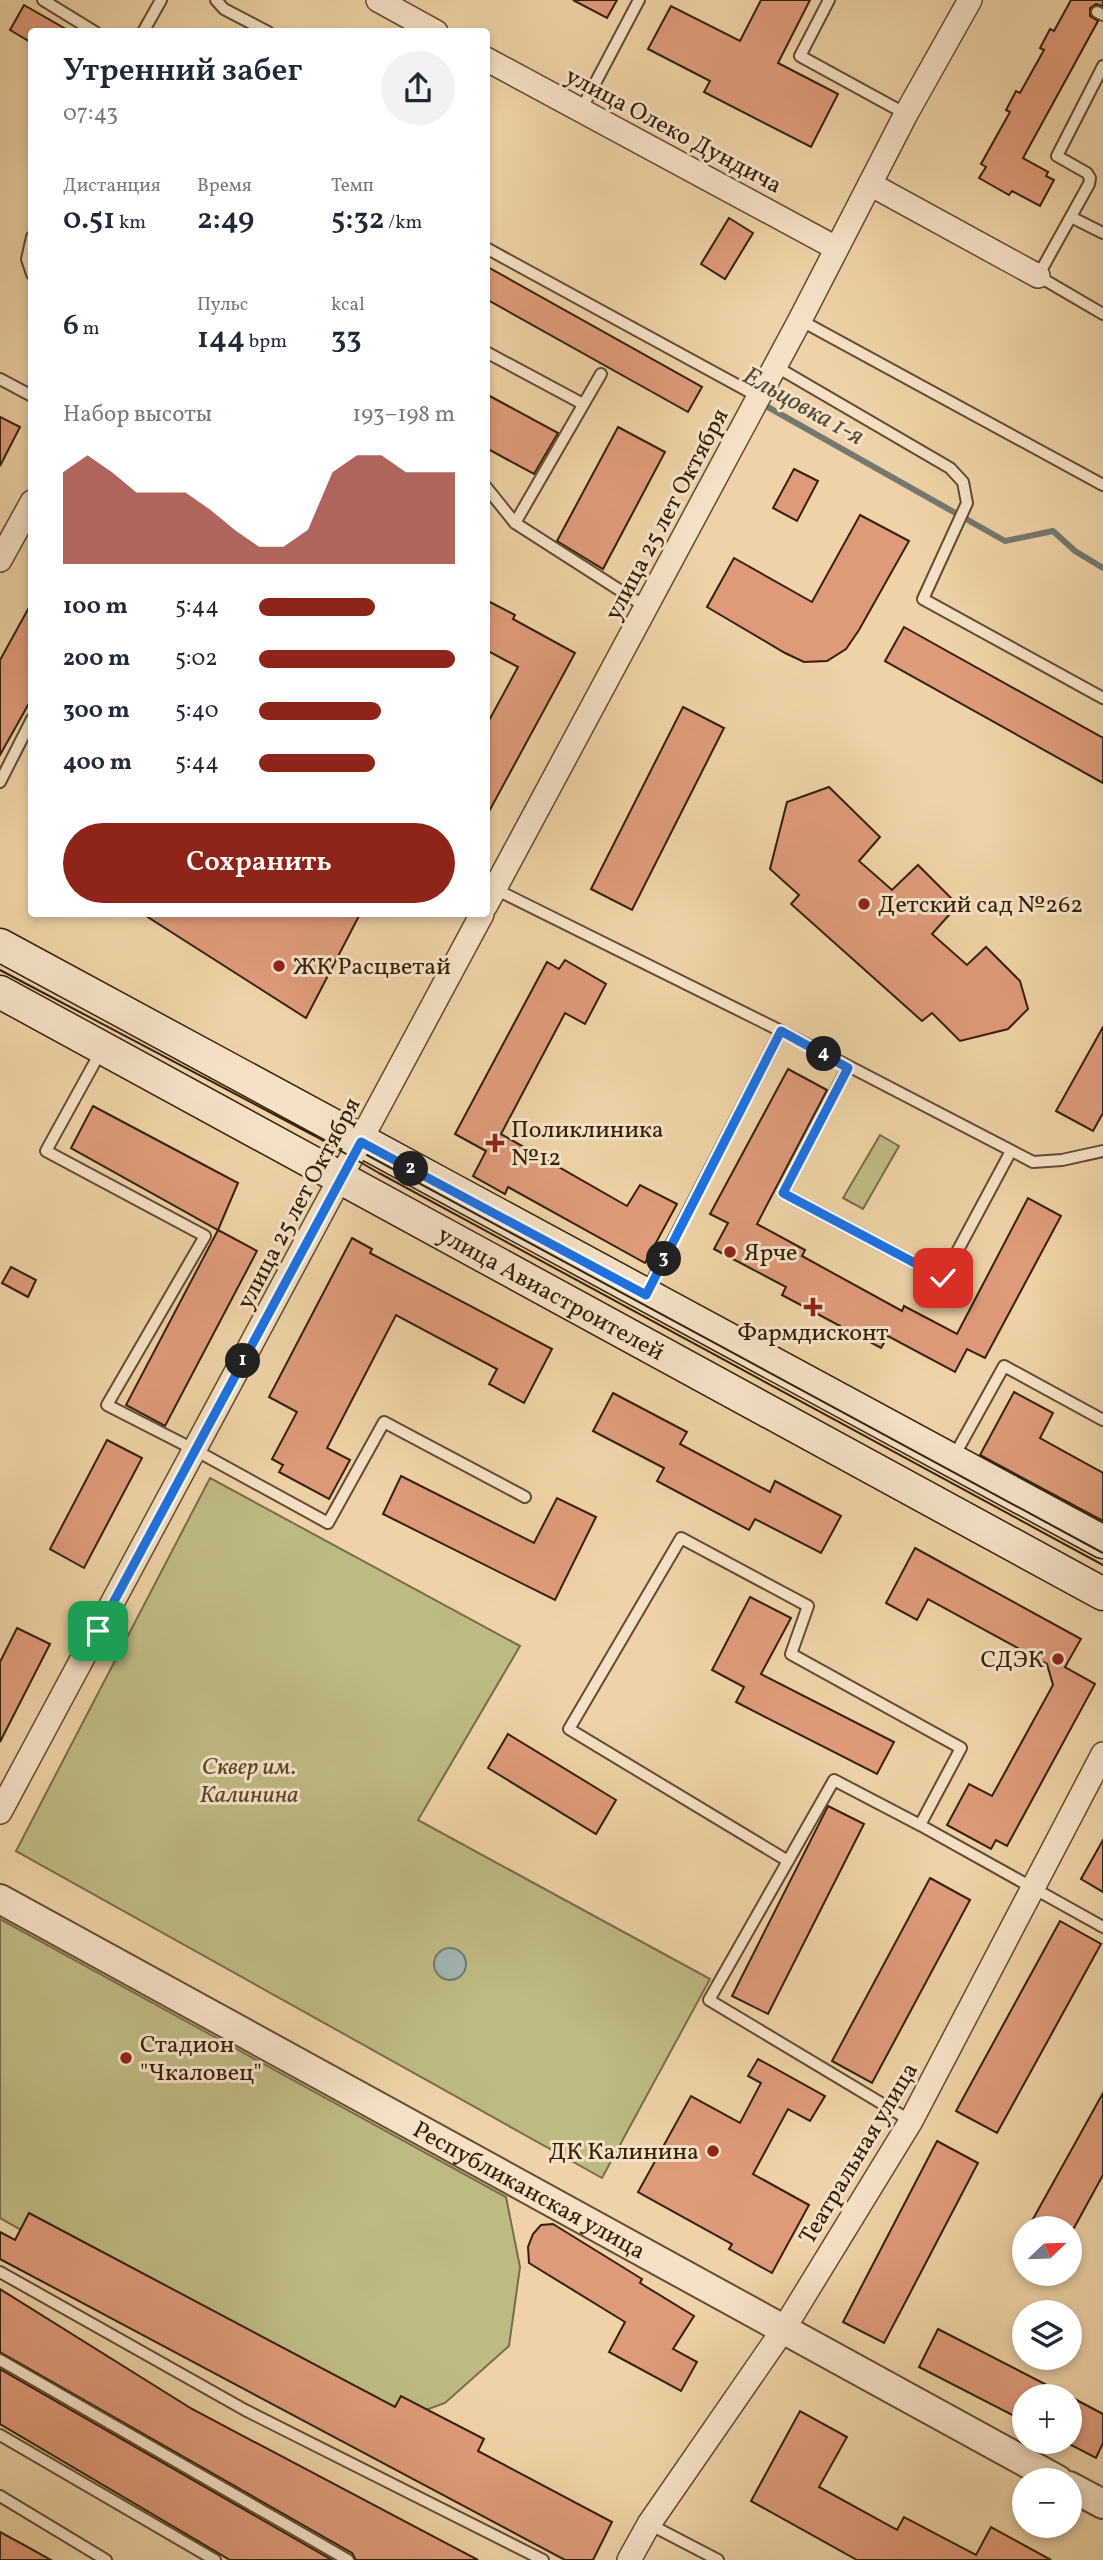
<!DOCTYPE html>
<html lang="ru">
<head>
<meta charset="utf-8">
<style>
  :root { --surface:#fff; --page:#f2f2f3; --text:#1f2937; --muted:#747a83; --accent:#8f2418 }
  body { margin:0; font-family:Vollkorn,serif; background:var(--page); color:var(--text); height:100vh; display:flex; flex-direction:column; font-size:26px; white-space:nowrap }
  * { box-sizing:border-box; margin:0 }
  p { font-size:23px; color:var(--muted) }
  .icon { flex:none; width:38px; height:38px; fill:none; stroke:currentColor; stroke-width:2; stroke-linecap:round; stroke-linejoin:round }
  .map { position:relative; flex:1; overflow:hidden }
  .details { position:absolute; left:28px; top:28px; width:462px; height:889px; display:flex; flex-direction:column; background:var(--surface); border-radius:7px; box-shadow:0 4px 10px #0003 }
  .details>* { flex:none }
  .needle { width:46px; rotate:67deg }
  .controls { position:absolute; left:1012px; top:2216px; display:grid; gap:14px }
  .controls a { display:grid; place-items:center; width:70px; height:70px; border-radius:50%; background:var(--surface); box-shadow:0 4px 10px #0003; font-size:35px }
  .pin { position:absolute; display:grid; place-items:center; width:60px; height:60px; color:#fff; margin:-30px; border-radius:14px; box-shadow:0 4px 10px #0006 }
  .km { position:absolute; width:35px; height:35px; margin:-18px; border-radius:50%; background:#222; color:#fff; font-size:19px; line-height:35px; text-align:center }
  .round { display:grid; place-items:center; flex:none; width:74px; height:74px; border-radius:37px; background:var(--page) }
  .summary { display:flex; align-items:center; justify-content:space-between; height:119px; padding:0 35px }
  h1 { font-size:32px; font-weight:600; line-height:52px }
  .stats { display:grid; grid-template-columns:repeat(3,1fr); gap:10px; height:119px; padding:7px 35px }
  .stats div { display:grid; align-content:center }
  .stats b { font-size:30px; font-weight:600 }
  .stats small { font-size:19px; font-weight:400 }
  .stats p { font-size:19px }
  .chart { height:196px; padding:14px 35px }
  .chart p { display:flex; justify-content:space-between }
  .chart svg { width:100%; height:126px; margin-top:7px; fill:var(--accent); opacity:.7 }
  .button { display:flex; gap:14px; margin-top:auto; padding:14px 35px }
  .button a { flex:1; height:80px; border-radius:42px; background:var(--accent); color:#fff; font-size:28px; font-weight:600; line-height:80px; text-align:center }
  ul { padding:0 35px; list-style:none; font-size:23px }
  li { display:grid; grid-template-columns:112px 84px 1fr; align-items:center; height:52px }
  li i { height:18px; border-radius:9px; background:var(--accent) }
  .map>svg:first-child { display:block }
  .green { fill:#beba84; stroke:#786d46; stroke-width:2 }
  .water { fill:#a0b4b4; stroke:#74796f; stroke-width:2 }
  .lines { fill:none; stroke-linecap:round; stroke-linejoin:round }
  .stream { stroke:#74796f; stroke-width:6 }
  .building { fill:#df9a7b; stroke:#322007; stroke-width:2 }
  .service-casing { stroke:#614c2f; stroke-width:14 }
  .minor-casing { stroke:#614c2f; stroke-width:26 }
  .tertiary-casing { stroke:#614c2f; stroke-width:32 }
  .secondary-casing { stroke:#322007; stroke-width:35 }
  .service { stroke:#f5e2c6; stroke-width:10 }
  .minor { stroke:#f5e2c6; stroke-width:23 }
  .tertiary { stroke:#f5e2c6; stroke-width:28 }
  .secondary { stroke:#f5e2c6; stroke-width:32 }
  .tram { stroke:#322007; stroke-width:2 }
  .route-casing { stroke:#fff; stroke-width:14 }
  .route { stroke:#1a73e8; stroke-width:9 }
  .poi-dot { fill:#8f2418; stroke:#f5e2c6; stroke-width:2.5 }
  .labels { text-anchor:middle; stroke-width:6; stroke-linejoin:round; paint-order:stroke }
  .street-label { font-size:24px; fill:#322007; stroke:#f5e2c6 }
  .poi-label { font-size:24px; fill:#322007; stroke:#f5e2c6; text-anchor:start }
  .park-label { font-size:24px; font-style:italic; fill:#554626; stroke:#f5e2c6 }
  .water-label { font-size:26px; font-style:italic; fill:#534c3b; stroke:#f5e2c6 }
</style>
</head>
<body>
<div class="map">
<svg width="1103" height="2560" viewBox="0 0 1103 2560">
  <rect width="100%" height="100%" fill="#efd2a7"/>
  <filter id="stains"><feTurbulence type="fractalNoise" baseFrequency=".00286" numOctaves="4"/><feColorMatrix values="0 0 0 0 .2 0 0 0 0 .09 0 0 0 0 .02 0 0 0 .5 -.17"/></filter>
  <radialGradient id="worn" r=".72"><stop offset=".6" stop-color="#630" stop-opacity="0"/><stop offset="1" stop-color="#630" stop-opacity=".3"/></radialGradient>
  <g class="green">
    <polygon points="880,1135 899,1146 863,1209 843,1198"/>
    <polygon points="210,1478 520,1646 418,1820 710,1979 602,2178 16,1851"/>
    <polygon points="0,1919 506,2197 520,2267 509,2346 445,2403 374,2429 0,2218"/>
  </g>
  <circle class="water" cx="450" cy="1964" r="16"/>
  <g class="lines">
    <polyline class="stream" points="759,402 1005,541 1053,531 1075,551 1103,568"/>
  </g>
  <g class="building">
    <polygon points="573,0 617,0 607,18"/>
    <polygon points="761,0 810,0 778,63 838,94 811,147 704,92 710,81 648,49 671,6 740,41"/>
    <polygon points="1071,0 1103,0 1103,6 1096,4 1090,8 1090,16 1098,21 1023,158 1048,172 1046,176 1054,180 1040,206 1012,191 1009,195 979,178 986,167 981,164 1010,112 1006,110 1016,91 1020,93 1044,50 1040,48 1050,29 1054,31"/>
    <polygon points="24,5 71,32 32,32 32,43 10,30"/>
    <polygon points="729,218 753,233 725,279 701,264"/>
    <polygon points="486,266 702,387 688,412 486,299"/>
    <polygon points="486,394 558,433 534,474 486,448"/>
    <polygon points="0,417 20,427 0,466"/>
    <polygon points="618,427 665,452 603,569 557,541"/>
    <polygon points="794,469 818,481 797,521 773,508"/>
    <polygon points="860,515 909,541 859,630 846,649 827,661 804,662 785,653 707,607 734,558 812,602"/>
    <polygon points="486,600 515,615 513,619 575,653 486,817 486,726 518,667 486,650"/>
    <polygon points="32,602 32,698 0,755 0,660"/>
    <polygon points="904,627 1103,738 1103,783 885,661"/>
    <polygon points="683,707 724,728 632,910 591,889"/>
    <polygon points="829,787 880,837 859,861 892,890 918,865 958,905 932,934 967,965 986,947 1020,981 1028,1009 1008,1029 960,1041 932,1013 922,1021 791,904 799,895 770,869 787,802"/>
    <polygon points="143,914 360,914 306,1018"/>
    <polygon points="565,960 606,984 585,1024 565,1013 501,1134 627,1206 640,1185 677,1204 645,1263 508,1187 505,1194 473,1176 486,1151 455,1134 547,962 559,969"/>
    <polygon points="1103,1027 1103,1113 1093,1131 1056,1111"/>
    <polygon points="788,1069 827,1090 757,1224 805,1250 802,1256 902,1311 904,1306 957,1334 1028,1198 1061,1216 985,1358 967,1349 955,1372 888,1336 881,1348 782,1295 786,1287 714,1249 728,1223 710,1214"/>
    <polygon points="93,1106 238,1183 218,1230 71,1148"/>
    <polygon points="218,1230 257,1251 165,1426 126,1405"/>
    <polygon points="352,1238 372,1249 370,1253 552,1349 524,1403 489,1384 497,1369 396,1315 327,1448 350,1460 329,1499 279,1472 283,1465 272,1459 297,1412 269,1397"/>
    <polygon points="11,1267 36,1280 28,1297 2,1283"/>
    <polygon points="1014,1392 1053,1413 1040,1438 1103,1473 1103,1521 980,1455"/>
    <polygon points="613,1393 687,1432 680,1444 770,1492 775,1481 841,1516 821,1553 755,1519 749,1530 657,1481 664,1468 593,1431"/>
    <polygon points="107,1440 142,1458 84,1568 50,1549"/>
    <polygon points="401,1476 534,1543 557,1498 596,1517 555,1600 383,1514"/>
    <polygon points="915,1548 1081,1639 1065,1667 1095,1684 1007,1846 996,1840 991,1849 947,1825 969,1784 992,1796 1053,1685 1047,1664 928,1599 917,1620 886,1603"/>
    <polygon points="750,1597 791,1618 761,1674 894,1742 877,1774 736,1702 744,1687 712,1670"/>
    <polygon points="17,1628 50,1644 0,1742 0,1662"/>
    <polygon points="508,1734 616,1800 596,1834 488,1768"/>
    <polygon points="828,1806 864,1824 768,2014 732,1996"/>
    <polygon points="1103,1840 1103,1892 1081,1879"/>
    <polygon points="930,1878 970,1900 872,2083 832,2061"/>
    <polygon points="1060,1921 1101,1944 997,2133 956,2111"/>
    <polygon points="758,2059 825,2096 810,2121 788,2109 753,2174 809,2205 772,2273 729,2249 732,2244 638,2192 691,2096 740,2123 761,2083 748,2076"/>
    <polygon points="1103,2093 1103,2175 1074,2228 1028,2228"/>
    <polygon points="937,2141 978,2163 884,2343 843,2322"/>
    <polygon points="29,2213 395,2407 401,2396 484,2439 478,2451 612,2522 593,2560 565,2560 0,2259 0,2232 15,2240"/>
    <polygon points="553,2224 642,2279 640,2283 694,2316 673,2349 697,2362 681,2391 609,2352 625,2322 529,2263 528,2247 533,2234 541,2225"/>
    <polygon points="0,2289 192,2409 478,2560 356,2560 352,2553 0,2352"/>
    <polygon points="938,2329 1068,2396 1024,2396 1024,2421 919,2367"/>
    <polygon points="0,2369 332,2560 230,2560 0,2424"/>
    <polygon points="1069,2396 1103,2414 1103,2443 1096,2458 1069,2444"/>
    <polygon points="800,2411 847,2437 819,2487 897,2530 904,2517 976,2555 991,2527 1051,2560 857,2560 751,2501"/>
    <polygon points="0,2532 24,2545 51,2560 0,2560"/>
  </g>
  <g class="lines">
    <defs>
      <g id="service">
        <polyline points="43,0 95,32"/>
        <polyline points="216,0 224,9 268,32"/>
        <polyline points="829,0 800,56 906,114"/>
        <polyline points="1097,12 1103,15"/>
        <polyline points="143,32 161,0"/>
        <polyline points="1103,66 1057,156 1087,173 1090,178 1089,184 1038,276 1103,314"/>
        <polyline points="581,110 639,0"/>
        <polyline points="1071,217 1103,233"/>
        <polyline points="32,237 27,259 32,274"/>
        <polyline points="486,248 759,397"/>
        <polyline points="800,320 1103,485"/>
        <polyline points="486,352 583,404"/>
        <polyline points="775,366 950,468 963,482 967,503 923,599 1103,698"/>
        <polyline points="0,379 32,396"/>
        <polyline points="486,487 515,523 646,607"/>
        <polyline points="515,523 601,374"/>
        <polyline points="0,782 32,719"/>
        <polyline points="495,889 781,1031 1033,1162 1062,1160 1103,1151"/>
        <polyline points="101,1051 46,1151 205,1236 107,1405 195,1450 328,1523 384,1422 525,1497"/>
        <polyline points="848,1067 783,1193 943,1278 1011,1151"/>
        <polyline points="646,1293 781,1031"/>
        <polyline points="953,1458 1004,1366 1103,1420"/>
        <polyline points="788,1861 569,1729 681,1538 808,1606 791,1654 961,1748 920,1825 1103,1927"/>
        <polyline points="911,2121 709,2000 834,1780 920,1825"/>
        <polyline points="0,2272 245,2410 543,2560"/>
        <polyline points="0,2360 348,2560"/>
        <polyline points="0,2435 215,2560"/>
        <polyline points="0,2496 106,2560"/>
        <polyline points="649,2524 718,2560"/>
      </g>
      <g id="minor">
        <polyline points="378,0 436,32"/>
        <polyline points="486,59 836,248"/>
        <polyline points="870,184 1038,276"/>
        <polyline points="0,560 32,502"/>
        <polyline points="486,905 800,320 906,114 970,0"/>
        <polyline points="0,1812 482,914"/>
        <polyline points="629,2560 649,2524 783,2330 911,2121 1103,1754"/>
      </g>
      <g id="tertiary">
        <path id="s1" d="M 0,1899 L 1058,2480"/>
        <polyline points="1069,2486 1103,2504"/>
      </g>
      <g id="secondary">
        <polyline points="0,945 1103,1542"/>
        <path id="s2" d="M 0,992 L 1103,1594"/>
      </g>
    </defs>
    <use href="#service" class="service-casing"/>
    <use href="#minor" class="minor-casing"/>
    <use href="#tertiary" class="tertiary-casing"/>
    <use href="#secondary" class="secondary-casing"/>
    <use href="#service" class="service"/>
    <use href="#minor" class="minor"/>
    <use href="#tertiary" class="tertiary"/>
    <use href="#secondary" class="secondary"/>
    <g class="tram">
      <polyline points="0,970 315,1136 379,1173 1103,1565"/>
      <polyline points="367,1155 1103,1553"/>
    </g>
  </g>
  <g class="lines">
    <defs>
      <polyline id="route" points="98,1631 361,1142 646,1295 781,1031 848,1068 783,1193 943,1278"/>
    </defs>
    <use href="#route" class="route-casing"/>
    <use href="#route" class="route"/>
  </g>
  <g class="poi-dot">
    <circle cx="864" cy="904" r="7"/>
    <circle cx="279" cy="966" r="7"/>
    <path d="M491.5 1132.5h7v7h7v7h-7v7h-7v-7h-7v-7h7z"/>
    <circle cx="730" cy="1252" r="7"/>
    <path d="M809.5 1296.5h7v7h7v7h-7v7h-7v-7h-7v-7h7z"/>
    <circle cx="1058" cy="1659" r="7"/>
    <circle cx="126" cy="2058" r="7"/>
    <circle cx="713" cy="2151" r="7"/>
  </g>
  <g class="labels">
    <g class="street-label">
      <text transform="translate(674 130) rotate(28)" y="8">улица Олеко Дундича</text>
      <text transform="translate(666 514) rotate(-62)" y="8">улица 25 лет Октября</text>
      <text transform="translate(298 1203) rotate(-62)" y="8">улица 25 лет Октября</text>
      <text dy="8" stroke="none"><textPath href="#s2" startOffset="628">улица Авиастроителей</textPath></text>
      <text transform="translate(858 2153) rotate(-59)" y="8">Театральная улица</text>
      <text dy="8" stroke="none"><textPath href="#s1" startOffset="604">Республиканская улица</textPath></text>
    </g>
    <g class="poi-label">
      <text x="878" y="912">Детский сад №262</text>
      <text x="293" y="974">ЖК Расцветай</text>
      <text x="511" y="1137">Поликлиника<tspan x="511" dy="28">№12</tspan></text>
      <text x="744" y="1260">Ярче</text>
      <text x="813" y="1340" text-anchor="middle">Фармдисконт</text>
      <text x="1044" y="1667" text-anchor="end">СДЭК</text>
      <text x="140" y="2052">Стадион<tspan x="140" dy="28">"Чкаловец"</tspan></text>
      <text x="699" y="2159" text-anchor="end">ДК Калинина</text>
    </g>
    <g class="park-label">
      <text x="249" y="1774">Сквер им.<tspan x="249" dy="28">Калинина</tspan></text>
    </g>
    <g class="water-label">
      <text transform="translate(804 405) rotate(29)" y="9">Ельцовка 1-я</text>
    </g>
  </g>
  <rect width="100%" height="100%" filter="url(#stains)"/>
  <rect width="100%" height="100%" fill="url(#worn)"/>
</svg>
<div class="controls">
<a><svg class="needle" viewBox="-14 -14 28 28"><path d="M0-13l5 13h-10z" fill="#e53935"/><path d="M0 13l5-13h-10z" fill="#747a83"/></svg></a>
<a><svg class="icon" aria-label="layers" viewBox="0 0 24 24"><path d="M12 4l9 5-9 5-9-5zM3 14l9 5 9-5"/></svg></a>
<a>+</a>
<a>−</a>
</div>
<div class="pin" style="left:98px;top:1631px;background:#1e9e55"><svg class="icon" aria-label="arrive" viewBox="0 0 24 24"><path d="M6 21V4h12l-3 4 3 4H6"/></svg></div>
<div class="pin" style="left:943px;top:1278px;background:#d93025"><svg class="icon" aria-label="check" viewBox="0 0 24 24"><path d="M5 12l5 5 9-10"/></svg></div>
<b class="km" style="left:243px;top:1361px">1</b>
<b class="km" style="left:411px;top:1169px">2</b>
<b class="km" style="left:664px;top:1259px">3</b>
<b class="km" style="left:824px;top:1054px">4</b>
<section class="details">
<div class="summary"><div><h1>Утренний забег</h1><p>07:43</p></div><a class="round"><svg class="icon" aria-label="share" viewBox="0 0 24 24"><path d="M12 15V3M7 8l5-5 5 5M5 13v7h14v-7"/></svg></a></div>
<div class="stats">
<div><p>Дистанция</p><b>0.51<small> km</small></b></div>
<div><p>Время</p><b>2:49</b></div>
<div><p>Темп</p><b>5:32<small> /km</small></b></div>
</div>
<div class="stats">
<div><b>6<small> m</small></b></div>
<div><p>Пульс</p><b>144<small> bpm</small></b></div>
<div><p>kcal</p><b>33</b></div>
</div>
<div class="chart"><p><span>Набор высоты</span>193–198 m</p>
<svg viewBox="0 0 160 44" preserveAspectRatio="none"><path d="M0 44V12L10 6L20 12L30 19L40 19L50 19L60 25L70 32L80 38L90 38L100 32L110 12L120 6L130 6L140 12L150 12L160 12V44z"/></svg>
</div>
<ul>
<li><b>100 m</b>5:44<i style="width:59%"></i></li>
<li><b>200 m</b>5:02<i style="width:100%"></i></li>
<li><b>300 m</b>5:40<i style="width:62%"></i></li>
<li><b>400 m</b>5:44<i style="width:59%"></i></li>
</ul>
<div class="button"><a>Сохранить</a></div>
</section>
</div>
</body>
</html>
